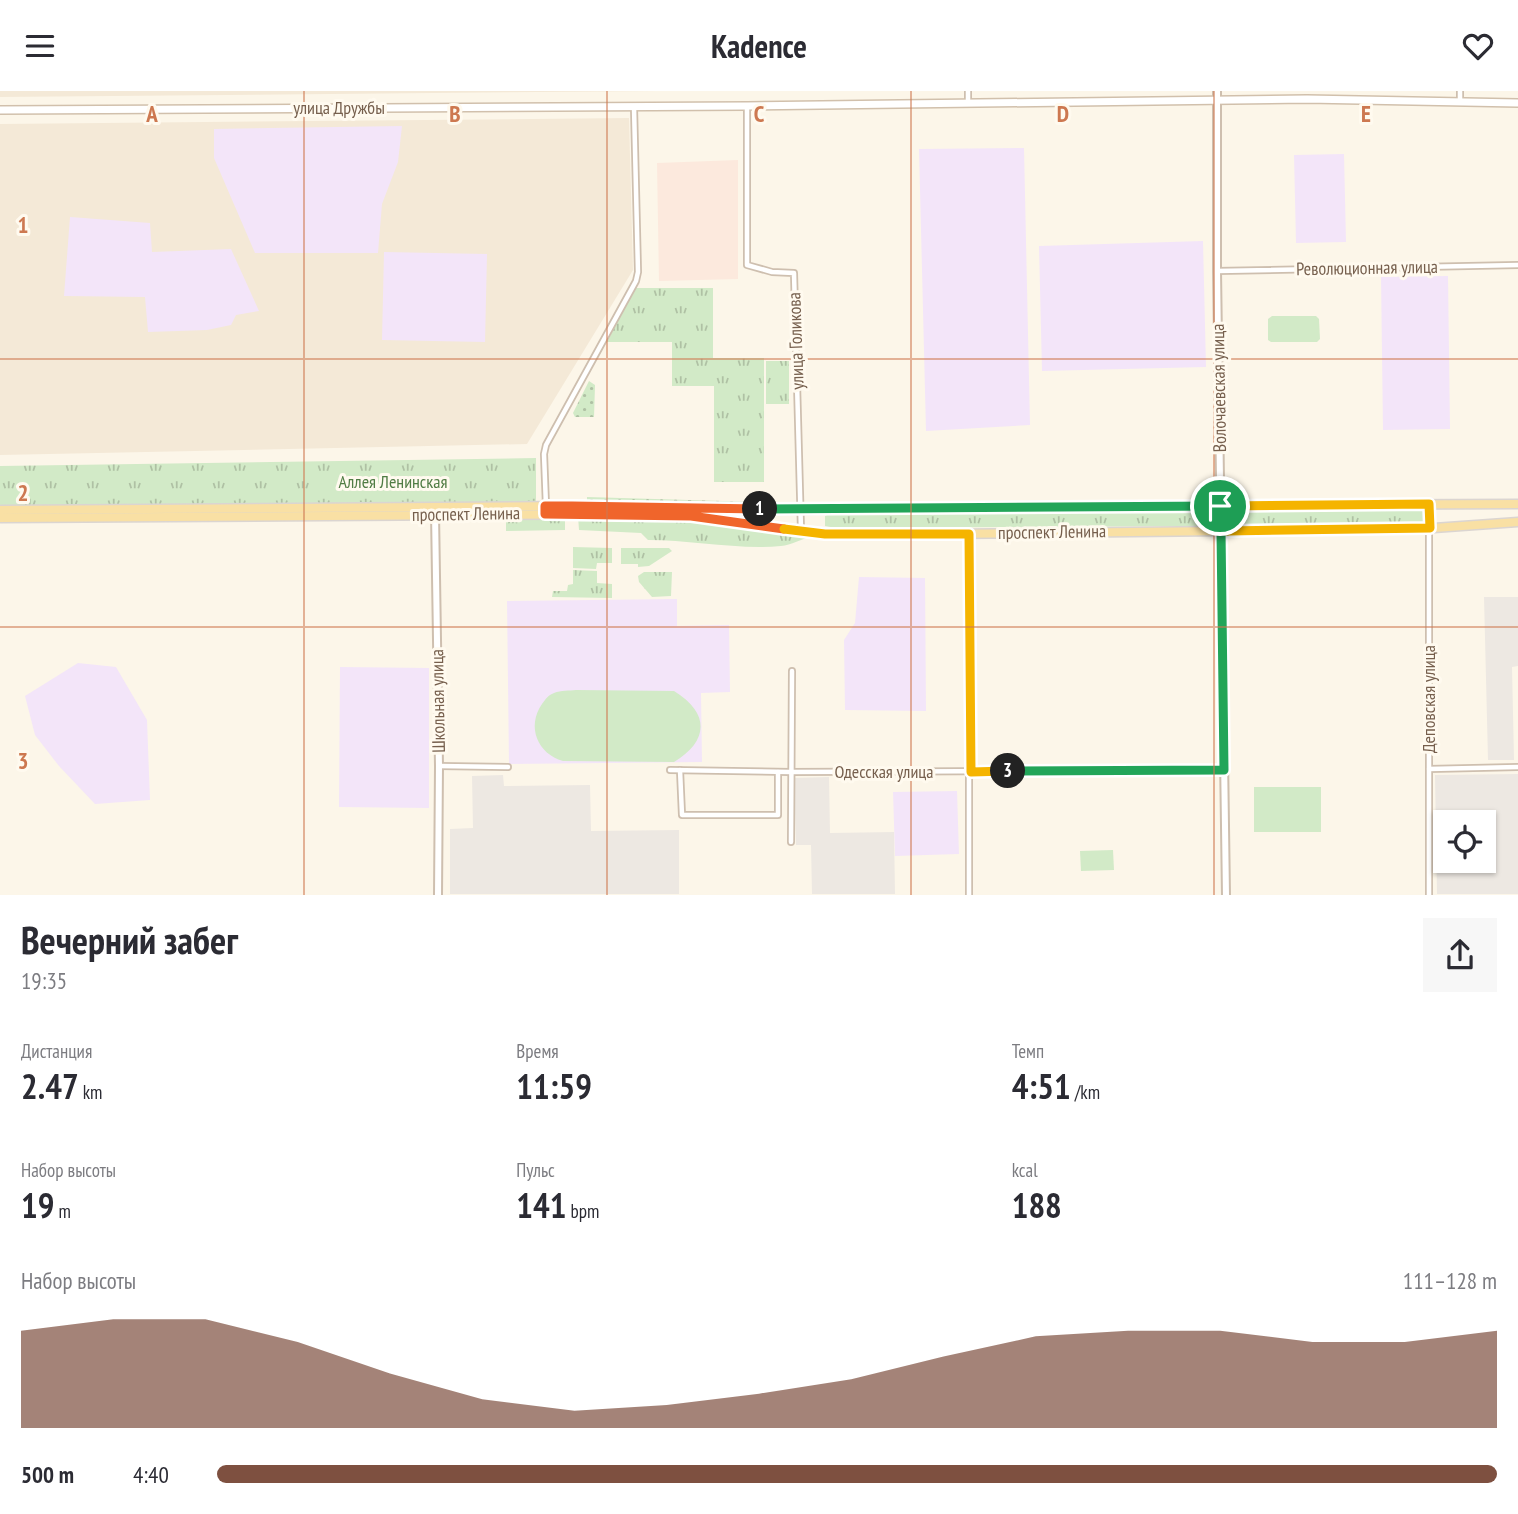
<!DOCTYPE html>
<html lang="ru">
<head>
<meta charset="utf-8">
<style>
  :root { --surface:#fff; --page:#f7f7f7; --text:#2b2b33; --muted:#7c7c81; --accent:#7e5040 }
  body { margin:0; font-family:"PT Sans Narrow",sans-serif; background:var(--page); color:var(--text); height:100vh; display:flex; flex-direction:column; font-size:26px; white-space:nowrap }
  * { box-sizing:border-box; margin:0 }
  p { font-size:23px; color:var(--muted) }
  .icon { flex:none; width:38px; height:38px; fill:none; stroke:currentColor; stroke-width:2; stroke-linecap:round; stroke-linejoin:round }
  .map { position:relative; height:804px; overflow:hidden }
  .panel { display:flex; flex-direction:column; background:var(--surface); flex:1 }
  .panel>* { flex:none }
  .controls { position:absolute; left:1433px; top:719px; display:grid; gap:14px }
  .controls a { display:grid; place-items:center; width:63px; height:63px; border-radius:0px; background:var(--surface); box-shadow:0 2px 5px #0004; font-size:35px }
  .pin { position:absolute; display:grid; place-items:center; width:60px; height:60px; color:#fff; margin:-30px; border:4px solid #fff; border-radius:50%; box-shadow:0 2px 7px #0007 }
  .km { position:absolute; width:35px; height:35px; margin:-18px; border-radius:50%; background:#222; color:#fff; font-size:19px; line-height:35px; text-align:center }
  .round { display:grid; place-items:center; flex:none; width:74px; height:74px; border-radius:0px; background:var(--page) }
  .head { display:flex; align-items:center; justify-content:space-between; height:119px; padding:0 21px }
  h1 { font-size:38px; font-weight:700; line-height:52px }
  .stats { display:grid; grid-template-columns:repeat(3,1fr); gap:10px; height:119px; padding:7px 21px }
  .stats div { display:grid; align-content:center }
  .stats b { font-size:35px; font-weight:700 }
  .stats small { font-size:19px; font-weight:400 }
  .stats p { font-size:19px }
  .chart { height:196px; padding:14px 21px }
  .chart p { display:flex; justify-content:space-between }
  .chart svg { width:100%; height:126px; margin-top:7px; fill:var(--accent); opacity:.7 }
  ul { padding:0 21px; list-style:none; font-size:23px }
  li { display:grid; grid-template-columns:112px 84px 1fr; align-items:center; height:52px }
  li i { height:18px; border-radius:9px; background:var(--accent) }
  header { display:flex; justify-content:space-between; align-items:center; height:91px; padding:0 21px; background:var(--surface); font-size:32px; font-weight:700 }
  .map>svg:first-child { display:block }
  .residential { fill:#f4e9d7 }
  .commercial { fill:#fce9dd }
  .industrial { fill:#ede8e2; fill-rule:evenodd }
  .education { fill:#f3e5f9 }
  .grass { fill:url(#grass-dots) }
  .park { fill:url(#park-tufts) }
  .garden { fill:#d2eac7 }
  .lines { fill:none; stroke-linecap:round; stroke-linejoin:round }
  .minor-casing { stroke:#cebfaf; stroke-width:8 }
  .tertiary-casing { stroke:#cebfaf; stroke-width:10 }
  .secondary-casing { stroke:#d1c0ac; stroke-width:10 }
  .primary-casing { stroke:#dbd5d1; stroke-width:11 }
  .minor { stroke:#fff; stroke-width:4.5 }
  .tertiary { stroke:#fff; stroke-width:6 }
  .secondary { stroke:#fff; stroke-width:7 }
  .primary { stroke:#f9e0a4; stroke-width:8 }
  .split-1-casing { stroke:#fff; stroke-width:14 }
  .split-2-casing { stroke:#fff; stroke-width:14 }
  .split-3-casing { stroke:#fff; stroke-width:14 }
  .split-4-casing { stroke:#fff; stroke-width:14 }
  .split-5-casing { stroke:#fff; stroke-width:14 }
  .split-1 { stroke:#22a559; stroke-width:9 }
  .split-2 { stroke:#f0652b; stroke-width:9 }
  .split-3 { stroke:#f5b400; stroke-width:9 }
  .split-4 { stroke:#22a559; stroke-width:9 }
  .split-5 { stroke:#f5b400; stroke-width:9 }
  .grid { fill:none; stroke:#cd7850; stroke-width:2; stroke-opacity:0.55 }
  .labels { text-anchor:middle; stroke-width:6; stroke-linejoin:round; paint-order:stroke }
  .street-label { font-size:18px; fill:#765f4d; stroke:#fffaef }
  .park-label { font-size:18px; fill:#507c44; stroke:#fffaef }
  .grid-label { font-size:23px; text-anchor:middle; font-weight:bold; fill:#cd7850; stroke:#fffaef; stroke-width:6; stroke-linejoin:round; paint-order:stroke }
</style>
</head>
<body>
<header><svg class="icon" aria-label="menu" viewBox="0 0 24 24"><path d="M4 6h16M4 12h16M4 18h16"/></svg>Kadence<svg class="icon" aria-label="heart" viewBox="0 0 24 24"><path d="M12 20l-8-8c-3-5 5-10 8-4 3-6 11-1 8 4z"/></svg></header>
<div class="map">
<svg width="1518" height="804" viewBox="0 0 1518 804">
  <defs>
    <pattern id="grass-dots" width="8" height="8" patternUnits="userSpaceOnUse" patternTransform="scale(1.75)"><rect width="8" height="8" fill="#d2eac7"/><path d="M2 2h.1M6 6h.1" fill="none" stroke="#afc1a4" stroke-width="1.8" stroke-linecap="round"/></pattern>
    <pattern id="park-tufts" width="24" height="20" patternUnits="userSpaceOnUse" patternTransform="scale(1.75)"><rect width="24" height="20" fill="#d2eac7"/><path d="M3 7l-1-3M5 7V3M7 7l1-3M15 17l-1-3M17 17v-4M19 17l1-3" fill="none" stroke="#afc1a4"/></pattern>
  </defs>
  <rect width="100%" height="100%" fill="#fcf6e9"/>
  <g class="residential">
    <polygon points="0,0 658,0 0,6"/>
    <polygon points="629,27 633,179 527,353 0,364 0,33"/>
  </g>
  <polygon class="commercial" points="738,69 738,188 659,190 657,72"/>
  <g class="industrial">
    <polygon points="1484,506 1518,506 1518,575 1512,576 1514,669 1488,669"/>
    <path d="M 1518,683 L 1518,803 L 1437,803 L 1435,684 ZM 1446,732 L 1484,732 L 1484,770 L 1446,770 Z"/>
    <polygon points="503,684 504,695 590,694 591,740 679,739 679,803 450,803 450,738 473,737 472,685"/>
    <polygon points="829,686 830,742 894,741 895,803 812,803 811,754 796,754 794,687"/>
  </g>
  <g class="education">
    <polygon points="402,35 398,71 382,113 378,162 255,162 214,67 214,38"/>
    <polygon points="1024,57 1030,334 926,340 919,58"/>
    <polygon points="1344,63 1346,151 1296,152 1294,64"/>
    <polygon points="70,126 150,132 152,161 231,158 259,220 236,224 231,234 207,239 148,241 145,206 64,205"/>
    <polygon points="1203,150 1206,276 1042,280 1039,155"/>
    <polygon points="384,161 487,163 485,251 382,249"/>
    <polygon points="1448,185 1450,338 1383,339 1381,186"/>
    <polygon points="859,486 925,487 926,620 845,619 844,549 855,532"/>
    <polygon points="677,508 677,535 729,534 730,601 701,602 702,671 509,673 507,510"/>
    <polygon points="78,572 116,576 147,629 150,709 95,713 59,675 35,644 25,605"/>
    <polygon points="340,576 429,577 429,717 339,716"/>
    <polygon points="957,700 959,763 895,765 893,701"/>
  </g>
  <g class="grass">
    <polygon points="589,290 595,294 594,326 575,326 573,322"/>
    <polygon points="587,406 757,411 756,415 587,410"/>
  </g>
  <g class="park">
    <polygon points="635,197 713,197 713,267 764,267 764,391 714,391 714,295 672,295 672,251 607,251"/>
    <rect x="766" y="270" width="23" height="43"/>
    <polygon points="536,367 536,414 0,414 0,375"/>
    <polygon points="1207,416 1206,435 836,437 825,435 825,425 833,421"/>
    <polygon points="1236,418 1423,418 1423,433 1235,435 1230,425"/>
    <polygon points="506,425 565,425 565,439 506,440"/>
    <path d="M 578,425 L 750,435 L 812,445 C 802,448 791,454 781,455 C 739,459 691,449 648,449 L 641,442 L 579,439 Z"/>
    <polygon points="573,456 612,457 612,472 597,472 596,478 573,477"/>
    <polygon points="621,457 669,457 672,460 649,475 638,476 638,473 621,473"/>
    <polygon points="573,479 597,480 597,492 612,493 612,507 552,506 553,500 567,500 568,494 573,493"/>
    <polygon points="644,481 672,481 671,505 652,506 639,491 638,485"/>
  </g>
  <g class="garden">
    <polygon points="1272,225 1316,225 1319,228 1320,248 1317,251 1271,251 1268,249 1268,228"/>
    <path d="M 576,599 L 674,600 C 710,622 709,650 674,671 L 563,670 C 538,663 526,636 542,613 C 545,609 548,604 554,602 C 561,599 569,600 576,599 Z"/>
    <rect x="1254" y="696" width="67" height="45"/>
    <polygon points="1113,759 1114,779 1081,780 1080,760"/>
  </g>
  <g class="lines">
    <defs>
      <g id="minor">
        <polyline points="968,0 968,12"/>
        <polyline points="1460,10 1460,0"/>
        <polyline points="747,15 747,174 772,181 794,182 801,439"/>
        <polyline points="1217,180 1518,174"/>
        <polyline points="546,415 544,363 546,354 636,190 638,181 634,16"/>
        <polyline points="969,444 969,804"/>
        <polyline points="439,675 508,676"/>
        <polyline points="1429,678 1518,676"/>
        <polyline points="670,679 790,681 1224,679"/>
        <polyline points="680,679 682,724 778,724 778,681"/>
        <polyline points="791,751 792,580"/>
        <polyline points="1429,804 1429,414"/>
      </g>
      <g id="tertiary">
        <polyline points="1217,0 1217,180 1226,804"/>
        <polyline points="435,422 439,675 438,804"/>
      </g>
      <polyline id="secondary" points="0,19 747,15 1307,8 1518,12"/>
      <g id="primary">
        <polyline points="0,419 572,415 800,419 1041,415 1518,413"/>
        <polyline points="0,427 641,423 691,425 837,444 1420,438 1518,431"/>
      </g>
    </defs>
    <use href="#minor" class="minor-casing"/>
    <use href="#tertiary" class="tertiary-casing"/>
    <use href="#secondary" class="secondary-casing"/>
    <use href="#primary" class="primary-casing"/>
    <use href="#minor" class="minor"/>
    <use href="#tertiary" class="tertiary"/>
    <use href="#secondary" class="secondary"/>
    <use href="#primary" class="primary"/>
  </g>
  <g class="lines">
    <defs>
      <polyline id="split-1" points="760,418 1220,415"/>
      <polyline id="split-2" points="760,418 572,415 545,415 545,423 691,425 784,438"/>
      <polyline id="split-3" points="784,438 825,443 969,443 971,681 1008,680"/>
      <polyline id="split-4" points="1008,680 1224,679 1221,440 1227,440"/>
      <polyline id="split-5" points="1220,415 1429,413 1430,437 1227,440"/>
    </defs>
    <use href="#split-1" class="split-1-casing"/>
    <use href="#split-2" class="split-2-casing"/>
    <use href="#split-3" class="split-3-casing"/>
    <use href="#split-4" class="split-4-casing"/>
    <use href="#split-5" class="split-5-casing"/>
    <use href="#split-1" class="split-1"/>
    <use href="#split-2" class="split-2"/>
    <use href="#split-3" class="split-3"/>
    <use href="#split-4" class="split-4"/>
    <use href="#split-5" class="split-5"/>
  </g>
  <path class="grid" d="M 304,0 L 304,804M 607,0 L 607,804M 911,0 L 911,804M 1214,0 L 1214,804M 0,268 L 1518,268M 0,536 L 1518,536"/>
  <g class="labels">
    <g class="street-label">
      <text x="339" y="23">улица Дружбы</text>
      <text transform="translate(1367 177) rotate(-1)" y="6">Революционная улица</text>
      <text transform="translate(796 250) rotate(-92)" y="6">улица Голикова</text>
      <text transform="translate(1219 297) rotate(-91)" y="6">Волочаевская улица</text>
      <text transform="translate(466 423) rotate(-1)" y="6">проспект Ленина</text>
      <text transform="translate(1052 441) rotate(-1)" y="6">проспект Ленина</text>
      <text transform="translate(1429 608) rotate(-90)" y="6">Деповская улица</text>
      <text transform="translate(438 610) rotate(-91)" y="6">Школьная улица</text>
      <text x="884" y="687">Одесская улица</text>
    </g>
    <g class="park-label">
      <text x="393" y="397">Аллея Ленинская</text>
    </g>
  </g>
  <g class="grid-label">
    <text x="152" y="31">A</text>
    <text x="455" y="31">B</text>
    <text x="759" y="31">C</text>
    <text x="1063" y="31">D</text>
    <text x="1366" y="31">E</text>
    <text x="23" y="142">1</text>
    <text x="23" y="410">2</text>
    <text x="23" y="678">3</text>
  </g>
</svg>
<div class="controls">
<a><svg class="icon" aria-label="locate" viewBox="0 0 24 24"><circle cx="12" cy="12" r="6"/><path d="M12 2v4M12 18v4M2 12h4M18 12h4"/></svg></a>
</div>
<div class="pin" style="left:1220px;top:415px;background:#1e9e55"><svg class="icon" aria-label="arrive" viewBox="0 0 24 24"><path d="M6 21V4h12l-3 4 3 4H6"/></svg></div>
<b class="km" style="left:760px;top:418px">1</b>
<b class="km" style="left:1008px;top:680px">3</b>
</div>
<section class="panel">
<div class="head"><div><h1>Вечерний забег</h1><p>19:35</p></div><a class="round"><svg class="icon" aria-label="share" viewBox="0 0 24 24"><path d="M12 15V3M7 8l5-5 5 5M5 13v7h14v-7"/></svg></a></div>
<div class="stats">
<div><p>Дистанция</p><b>2.47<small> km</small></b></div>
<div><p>Время</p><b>11:59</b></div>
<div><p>Темп</p><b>4:51<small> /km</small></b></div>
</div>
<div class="stats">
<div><p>Набор высоты</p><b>19<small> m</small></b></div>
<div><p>Пульс</p><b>141<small> bpm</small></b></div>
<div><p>kcal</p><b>188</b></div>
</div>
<div class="chart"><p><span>Набор высоты</span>111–128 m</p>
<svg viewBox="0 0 160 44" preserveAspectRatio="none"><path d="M0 44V10L10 6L20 6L30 14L40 25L50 34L60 38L70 36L80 32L90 27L100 19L110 12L120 10L130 10L140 14L150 14L160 10V44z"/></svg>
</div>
<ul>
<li><b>500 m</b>4:40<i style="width:100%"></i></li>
</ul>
</section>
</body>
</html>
